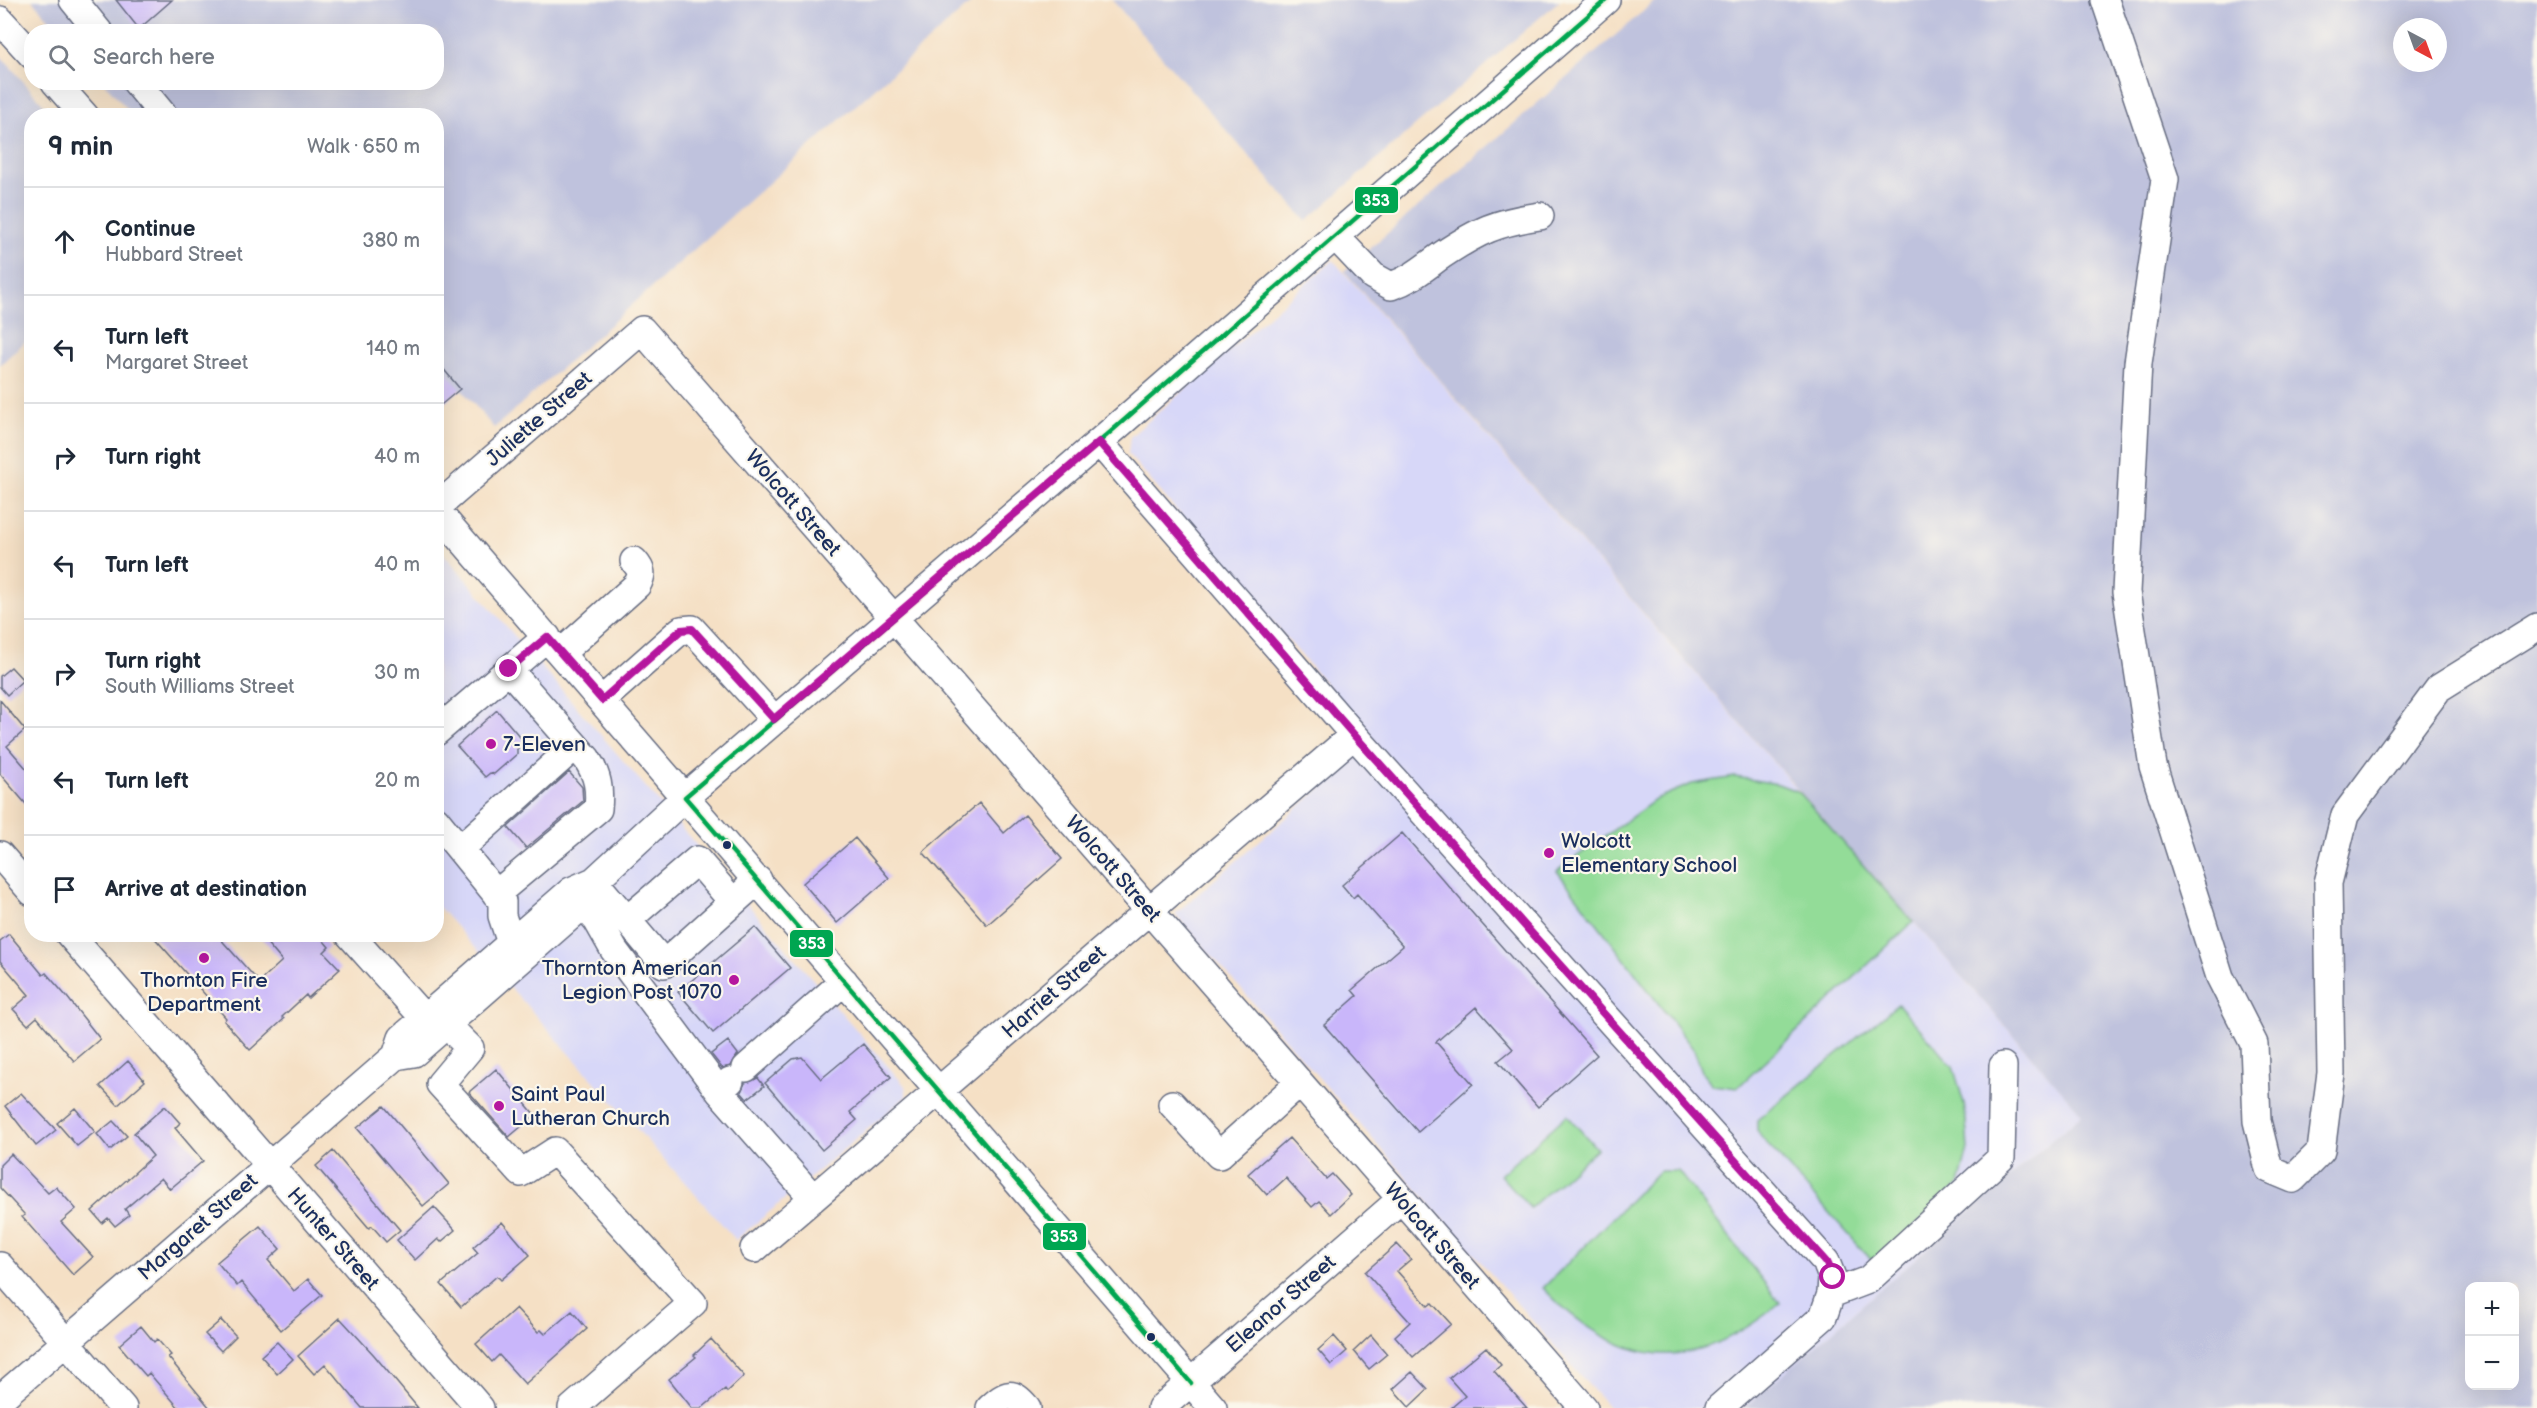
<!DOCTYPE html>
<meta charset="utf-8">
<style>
body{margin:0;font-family:"Balsamiq Sans",sans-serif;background:#f6f6f7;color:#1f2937}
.controls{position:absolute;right:18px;bottom:18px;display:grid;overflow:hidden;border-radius:12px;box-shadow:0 6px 24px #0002}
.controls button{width:54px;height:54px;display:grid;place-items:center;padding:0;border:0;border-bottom:2px solid #e0e1e3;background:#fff;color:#1f2937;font:30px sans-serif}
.compass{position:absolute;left:2393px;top:18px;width:54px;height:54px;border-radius:50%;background:#fff;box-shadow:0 6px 24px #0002;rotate:139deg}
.stop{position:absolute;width:18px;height:18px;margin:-14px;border:4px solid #b5179e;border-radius:50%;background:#fff}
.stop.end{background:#b5179e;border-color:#fff;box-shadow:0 2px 6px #0008}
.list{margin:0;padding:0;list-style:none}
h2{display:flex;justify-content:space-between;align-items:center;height:78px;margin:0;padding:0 24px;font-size:26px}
h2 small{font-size:20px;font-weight:400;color:#747a83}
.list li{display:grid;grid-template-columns:39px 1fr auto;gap:18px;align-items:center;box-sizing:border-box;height:108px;padding:0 24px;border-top:2px solid #e0e1e3}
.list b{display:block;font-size:22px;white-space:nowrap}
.list p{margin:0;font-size:20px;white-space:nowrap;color:#747a83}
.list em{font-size:20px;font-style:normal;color:#747a83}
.icon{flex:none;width:33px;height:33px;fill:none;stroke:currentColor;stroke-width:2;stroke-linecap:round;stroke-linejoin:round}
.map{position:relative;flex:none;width:2537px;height:1408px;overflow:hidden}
.search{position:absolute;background:#fff;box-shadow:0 6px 24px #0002;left:24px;top:24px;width:420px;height:66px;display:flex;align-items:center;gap:15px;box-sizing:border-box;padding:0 21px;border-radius:24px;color:#747a83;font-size:22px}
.panel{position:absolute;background:#fff;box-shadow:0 6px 24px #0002;left:24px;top:108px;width:420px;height:834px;border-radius:24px}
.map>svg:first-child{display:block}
.built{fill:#d7d7f8}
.industrial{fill:#bfc2dd;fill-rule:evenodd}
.green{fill:#93dc98;stroke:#57867b;stroke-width:1.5}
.building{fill:#c9b6fa}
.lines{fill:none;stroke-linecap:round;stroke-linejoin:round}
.minor-casing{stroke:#676d82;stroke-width:30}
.minor{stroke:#fff;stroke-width:27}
.bus-1-casing{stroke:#fbf7ec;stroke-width:9}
.bus-1{stroke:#00a651;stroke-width:4.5}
.route{stroke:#b5179e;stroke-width:8}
.poi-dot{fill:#b5179e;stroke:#fbf7ec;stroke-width:2}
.bus-dot{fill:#1b2f5e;stroke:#fbf7ec;stroke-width:2}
.labels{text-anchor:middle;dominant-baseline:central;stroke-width:4.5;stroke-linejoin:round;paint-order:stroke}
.street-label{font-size:21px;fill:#1b2f5e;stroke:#fbf7ec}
.poi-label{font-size:21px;fill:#1b2f5e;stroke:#fbf7ec;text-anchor:start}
.line-badge{stroke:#fbf7ec;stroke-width:2}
.badge-label{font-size:16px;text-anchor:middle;font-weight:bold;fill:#fff}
</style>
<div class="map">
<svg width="2537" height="1408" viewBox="0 0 2537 1408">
<rect width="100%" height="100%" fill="#fbf7ec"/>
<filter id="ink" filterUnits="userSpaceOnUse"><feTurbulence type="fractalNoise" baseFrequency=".0167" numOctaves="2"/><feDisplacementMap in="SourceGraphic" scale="12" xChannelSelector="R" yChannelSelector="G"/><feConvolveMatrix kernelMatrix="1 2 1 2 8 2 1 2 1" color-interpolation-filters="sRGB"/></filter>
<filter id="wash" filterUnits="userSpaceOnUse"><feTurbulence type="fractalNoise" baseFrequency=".008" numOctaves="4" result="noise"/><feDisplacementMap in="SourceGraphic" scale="24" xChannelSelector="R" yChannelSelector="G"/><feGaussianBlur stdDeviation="1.35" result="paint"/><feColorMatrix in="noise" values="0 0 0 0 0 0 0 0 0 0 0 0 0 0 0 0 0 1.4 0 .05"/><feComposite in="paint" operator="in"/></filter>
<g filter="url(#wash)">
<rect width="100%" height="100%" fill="#f5e0c5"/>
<path class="built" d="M1333,260L2082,1114L1744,1408H1609L1175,914L1375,741L1128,454L1130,437Z
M436,545L906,1087V1097L736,1240L437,905Z"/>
<path class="industrial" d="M32,0H974L494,428L461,389L437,409L436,116L133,115L104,83L436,82V32L60,31Z
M1112,0H1560L1306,221Z
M1656,0H2537V1408H1744L2082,1114L1344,271ZM2402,27H2438V63H2402ZM2470,1286H2514V1386H2470Z
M0,55L53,115L32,116L31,336L0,365Z"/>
<path class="green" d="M1735,777L1778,784L1799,792L1913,922L1737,1088L1712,1085L1703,1074L1694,1050L1557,871L1658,798L1692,784Z
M1898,1004L1953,1066L1965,1107L1968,1149L1959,1184L1875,1264L1761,1137L1757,1130V1120Z
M1567,1115L1597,1149L1530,1208L1500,1175Z
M1659,1171H1678L1780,1303C1750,1328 1710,1353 1669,1354C1621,1356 1574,1321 1543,1288Z"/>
<g id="blocks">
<path class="building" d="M116,0H172L139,29Z
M436,360L460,389L436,409Z
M11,667L23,680L7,695L0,687V676Z
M0,700L25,730L7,746L32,775V811L0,774Z
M497,710L525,743L517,749V754L494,774L490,773L485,777L457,746Z
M569,772L582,787L583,801L526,848L508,827Z
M979,803L1004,833L1025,815L1062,859L987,925L923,852Z
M1402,833L1597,1055L1538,1107L1498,1061L1513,1049L1476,1007L1436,1042L1473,1084L1418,1132L1324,1025L1357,996L1352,990L1403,946L1357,894L1353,898L1342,885Z
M855,838L889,878L837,923L803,883Z
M755,927L790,968L713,1033L678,992Z
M9,934L43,975L46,973L67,997L100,1039L74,1061L37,1017L28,1025L13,1009L29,995L0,961V941Z
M151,934H216L259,982L282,961L259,934H318L329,947L324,952L340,969L308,998L306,995L282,1017L284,1019L250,1050L224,1021L226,1018Z
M728,1041L738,1054L731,1066L722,1068L711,1054Z
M863,1044L891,1077L850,1112L857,1120L822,1150L765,1083L793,1059L802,1057L821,1079Z
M128,1061L145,1081L118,1105L100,1086Z
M496,1069L535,1115L509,1137L469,1092Z
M758,1078L764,1086L747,1099L741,1092L745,1083Z
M21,1093L56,1130L36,1146L5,1106Z
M165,1106L180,1123L175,1128L203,1161L170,1189L161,1178L125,1209L129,1215L115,1226L108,1218L102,1223L92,1211L153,1156L134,1133Z
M384,1106L449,1184L423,1206L357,1128Z
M75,1108L95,1132L77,1146L57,1123Z
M113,1121L127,1136L110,1150L97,1134Z
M1289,1138L1326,1179L1332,1174L1351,1195L1331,1214L1319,1201L1312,1207L1286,1178L1267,1195L1248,1174Z
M333,1151L400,1230L386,1242L372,1226L369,1228L316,1166Z
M11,1154L48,1193L56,1187L76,1209L61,1222L93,1257L73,1275L22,1217L25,1215L0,1188V1165Z
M434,1207L455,1230L441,1242L438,1239L415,1260L397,1240Z
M502,1222L530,1255L501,1280L497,1276L461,1307L441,1284L478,1253L473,1247Z
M260,1226L280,1249L268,1260L294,1291L308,1279L322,1295L281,1330L241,1282L237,1286L217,1262Z
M1397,1244L1411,1259L1397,1271L1428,1306L1432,1303L1451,1324L1413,1357L1395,1336L1410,1322L1365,1272Z
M516,1308L538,1332L541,1330L545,1334L572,1311L587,1329L525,1384L499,1355L492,1362L476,1344Z
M340,1318L374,1355L418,1408H362L325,1364L314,1374L298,1356Z
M221,1320L236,1336L221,1351L205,1334Z
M141,1326L154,1342L157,1339L171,1355L168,1357L210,1408H179L149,1373L146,1376L119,1345Z
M1371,1335L1387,1354L1369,1369L1354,1351Z
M1334,1336L1347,1351L1331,1365L1318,1350Z
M711,1339L744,1376L727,1392L725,1389L702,1408H692L669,1379L696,1357L694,1355Z
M277,1342L293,1359L277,1374L261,1356Z
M1486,1347L1501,1365L1494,1371L1527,1408H1451L1465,1396L1449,1378Z
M1412,1372L1428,1389L1409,1407L1393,1389Z"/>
</g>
</g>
<g filter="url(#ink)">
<use href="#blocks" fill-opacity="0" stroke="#676d82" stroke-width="1.5"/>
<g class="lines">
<g class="minor-casing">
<path id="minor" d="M73,0L99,32
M2105,0L2165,179L2138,363L2126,592L2153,766L2220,977L2254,1044L2257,1121L2269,1169L2293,1179L2321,1151L2331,1073L2328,883L2345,815L2439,688L2537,627
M0,20L32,55
M55,82L85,116
M136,82L164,116
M1335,236L1373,276L1391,286C1412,279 1425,267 1442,255C1478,231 1497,222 1540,216
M1099,442L1354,735L1826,1262L1832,1277L1831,1294L1823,1317L1719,1408
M436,508L642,330L1584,1408
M436,510L1213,1408
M561,653L637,585C643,574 642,570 634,561
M602,700L681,630L692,629L774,719
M436,732L547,637
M436,820L502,901V916L511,943
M460,849L575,746
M0,855L32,892
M594,881L664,964L758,880
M572,893L597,920L614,950L719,1091
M496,894L598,809C600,789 598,776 587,759L509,670
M627,920L697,860L733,902
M69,934L480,1408
M349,934L424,1018
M447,1025L470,1048L440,1084L521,1173L555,1151L693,1303L572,1408
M396,1056L402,1038L571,891L594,881L685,797L1099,442L1606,0
M746,1068L844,981
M730,1081L719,1091L813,1198
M1172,1104L1219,1155L1299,1083
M754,1249L1354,735
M0,1266L123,1408
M1831,1294L1868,1280L2001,1158L2003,1066
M0,1399L396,1056L414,1053L583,905L586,899
M990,1408C1007,1393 1012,1390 1027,1408
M1161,1408L1400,1200"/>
</g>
<use href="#minor" class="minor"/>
<g class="bus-1-casing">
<path id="bus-1" d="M685,797L1099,442L1606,0
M685,797L1191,1383"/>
</g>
<use href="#bus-1" class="bus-1"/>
</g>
</g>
<g class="lines" filter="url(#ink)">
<path class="route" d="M509,669L547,637L602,700L681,630L692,629L774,719L1099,442L1354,735L1826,1262L1833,1277"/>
</g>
<g class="poi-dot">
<circle cx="491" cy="744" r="6"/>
<circle cx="1549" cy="853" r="6"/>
<circle cx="204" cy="958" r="6"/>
<circle cx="734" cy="980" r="6"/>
<circle cx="499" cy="1106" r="6"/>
</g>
<g class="bus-dot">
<circle cx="727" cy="845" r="5"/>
<circle cx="1151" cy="1337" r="5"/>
</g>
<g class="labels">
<g class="street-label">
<text transform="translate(539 419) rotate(-41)">Juliette Street</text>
<text transform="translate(793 503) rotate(49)">Wolcott Street</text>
<text transform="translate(1113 869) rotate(49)">Wolcott Street</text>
<text transform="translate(1054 992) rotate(-41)">Harriet Street</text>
<text transform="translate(198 1227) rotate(-41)">Margaret Street</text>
<text transform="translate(1432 1236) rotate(49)">Wolcott Street</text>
<text transform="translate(333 1239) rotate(49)">Hunter Street</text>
<text transform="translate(1281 1304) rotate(-41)">Eleanor Street</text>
</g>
<g class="poi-label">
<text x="503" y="744">7-Eleven</text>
<text x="1561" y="841">Wolcott<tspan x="1561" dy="24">Elementary School</tspan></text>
<text x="722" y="968" text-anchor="end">Thornton American<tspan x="722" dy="24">Legion Post 1070</tspan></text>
<text x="204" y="980" text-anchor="middle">Thornton Fire<tspan x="204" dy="24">Department</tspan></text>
<text x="511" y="1094">Saint Paul<tspan x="511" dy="24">Lutheran Church</tspan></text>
</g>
</g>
<g class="line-badge">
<rect x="1354" y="186" width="45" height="28" rx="6" fill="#00a651"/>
<rect x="789" y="929" width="45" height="29" rx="6" fill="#00a651"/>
<rect x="1042" y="1222" width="45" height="29" rx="6" fill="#00a651"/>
</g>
<g class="badge-label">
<text x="1376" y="206">353</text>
<text x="812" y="949">353</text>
<text x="1064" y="1242">353</text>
</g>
</svg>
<div class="controls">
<button>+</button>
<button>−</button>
</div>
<svg class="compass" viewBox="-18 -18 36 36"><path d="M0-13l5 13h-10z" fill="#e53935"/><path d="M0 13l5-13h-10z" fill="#747a83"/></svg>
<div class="stop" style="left:1833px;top:1277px"></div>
<div class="stop end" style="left:509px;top:669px"></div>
<div class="search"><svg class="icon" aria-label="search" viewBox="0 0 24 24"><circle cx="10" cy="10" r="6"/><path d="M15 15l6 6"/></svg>Search here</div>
<section class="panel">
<h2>9 min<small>Walk · 650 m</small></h2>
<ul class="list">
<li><svg class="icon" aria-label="ahead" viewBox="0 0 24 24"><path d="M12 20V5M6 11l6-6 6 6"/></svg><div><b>Continue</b><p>Hubbard Street</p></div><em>380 m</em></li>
<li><svg class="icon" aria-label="left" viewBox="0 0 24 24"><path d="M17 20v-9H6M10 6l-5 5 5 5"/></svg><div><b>Turn left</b><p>Margaret Street</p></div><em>140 m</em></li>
<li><svg class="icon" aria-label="right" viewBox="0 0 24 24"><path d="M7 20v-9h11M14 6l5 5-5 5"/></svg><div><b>Turn right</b></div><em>40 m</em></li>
<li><svg class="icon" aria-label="left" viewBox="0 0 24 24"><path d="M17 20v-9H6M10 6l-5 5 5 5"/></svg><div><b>Turn left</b></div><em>40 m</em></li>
<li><svg class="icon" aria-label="right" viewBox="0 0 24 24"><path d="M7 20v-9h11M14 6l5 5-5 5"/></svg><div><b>Turn right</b><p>South Williams Street</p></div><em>30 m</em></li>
<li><svg class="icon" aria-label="left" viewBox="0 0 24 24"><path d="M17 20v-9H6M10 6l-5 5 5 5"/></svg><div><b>Turn left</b></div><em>20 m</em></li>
<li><svg class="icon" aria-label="arrive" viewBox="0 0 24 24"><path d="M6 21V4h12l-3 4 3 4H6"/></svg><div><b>Arrive at destination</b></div></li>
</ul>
</section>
</div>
